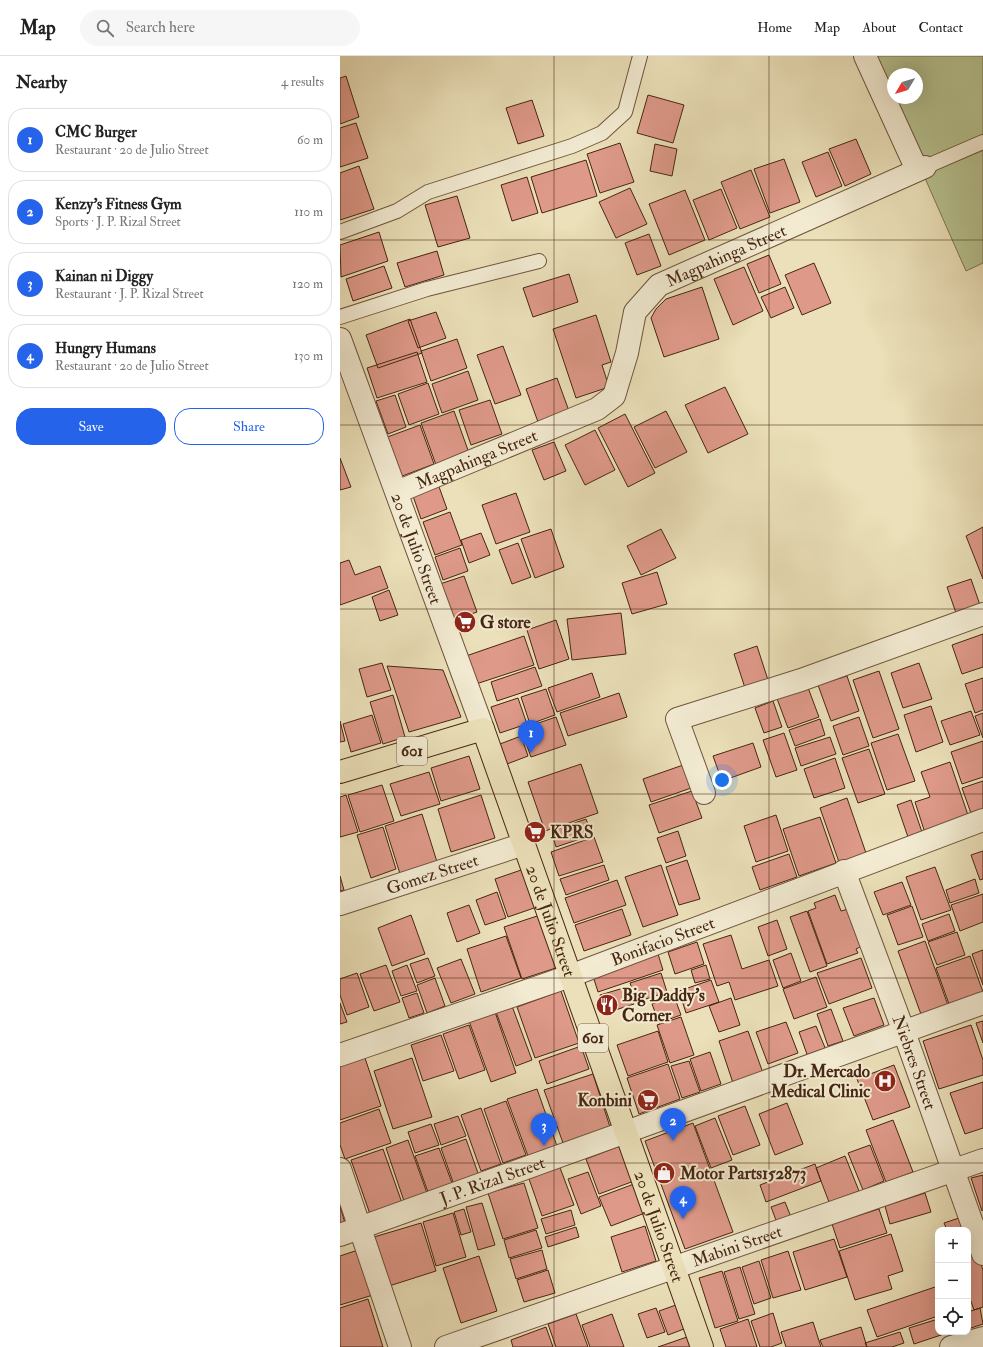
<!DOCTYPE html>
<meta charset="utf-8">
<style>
body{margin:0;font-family:"IM FELL Double Pica",serif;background:#f6f6f6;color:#222}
.controls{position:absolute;right:12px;bottom:12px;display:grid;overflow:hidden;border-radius:8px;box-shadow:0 4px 16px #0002}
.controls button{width:36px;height:36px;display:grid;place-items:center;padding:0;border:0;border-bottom:1px solid #e0e0e0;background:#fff;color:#222;font:20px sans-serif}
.compass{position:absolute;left:547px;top:12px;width:36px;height:36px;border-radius:50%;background:#fff;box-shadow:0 4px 16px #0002;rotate:232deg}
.you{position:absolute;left:382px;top:724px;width:14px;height:14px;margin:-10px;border:3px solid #fff;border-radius:50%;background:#1a73e8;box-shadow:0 0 0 6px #1a73e833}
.badge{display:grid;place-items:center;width:26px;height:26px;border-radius:50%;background:#2563eb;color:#fff;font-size:13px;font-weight:700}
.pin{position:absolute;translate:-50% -33px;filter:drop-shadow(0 1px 2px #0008)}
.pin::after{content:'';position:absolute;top:21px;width:14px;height:12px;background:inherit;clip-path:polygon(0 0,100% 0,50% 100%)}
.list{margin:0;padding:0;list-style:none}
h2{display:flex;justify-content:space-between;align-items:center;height:52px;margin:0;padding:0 16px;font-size:17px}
h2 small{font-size:13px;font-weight:400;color:#767676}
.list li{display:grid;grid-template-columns:26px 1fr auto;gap:12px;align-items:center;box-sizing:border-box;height:64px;margin:0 8px 8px;padding:0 8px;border:1px solid #e0e0e0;border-radius:16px}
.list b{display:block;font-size:15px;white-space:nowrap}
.list p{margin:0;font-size:13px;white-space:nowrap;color:#767676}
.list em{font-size:13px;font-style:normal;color:#767676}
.actions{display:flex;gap:8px;padding:12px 16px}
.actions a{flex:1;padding:9px 0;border:1px solid #2563eb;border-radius:16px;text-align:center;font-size:14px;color:#2563eb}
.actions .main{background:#2563eb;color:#fff}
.icon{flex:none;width:22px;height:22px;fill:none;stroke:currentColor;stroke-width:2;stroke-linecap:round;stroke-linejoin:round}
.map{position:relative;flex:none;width:643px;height:1291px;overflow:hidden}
header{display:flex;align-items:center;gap:24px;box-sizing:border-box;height:56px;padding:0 20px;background:#fff;border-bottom:1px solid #e0e0e0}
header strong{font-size:19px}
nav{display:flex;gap:22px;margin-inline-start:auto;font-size:14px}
.search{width:280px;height:36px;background:#f6f6f6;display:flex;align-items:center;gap:10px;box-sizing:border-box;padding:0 14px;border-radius:22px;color:#767676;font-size:15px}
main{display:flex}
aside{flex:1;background:#fff}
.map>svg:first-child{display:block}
.green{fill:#b6c290;stroke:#7e7451;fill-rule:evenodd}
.building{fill:#de9989;stroke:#472612}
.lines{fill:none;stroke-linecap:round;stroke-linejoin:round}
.service-casing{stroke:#70543c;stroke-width:16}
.minor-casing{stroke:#70543c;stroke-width:24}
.tertiary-casing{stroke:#70543c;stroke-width:24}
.primary-casing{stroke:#472612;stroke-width:24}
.service{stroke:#f2ebd2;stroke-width:14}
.minor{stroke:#f2ebd2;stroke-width:22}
.tertiary{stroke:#f2ebd2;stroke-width:22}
.primary{stroke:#ebe0b9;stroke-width:22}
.grid{fill:none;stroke:#472612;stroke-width:1;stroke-opacity:0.55}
.labels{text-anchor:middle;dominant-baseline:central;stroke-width:4;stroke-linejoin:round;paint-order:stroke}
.shield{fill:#f2ebd2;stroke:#7a614c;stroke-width:1}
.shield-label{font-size:16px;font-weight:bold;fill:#472612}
.street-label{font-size:17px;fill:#472612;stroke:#f2ebd2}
.poi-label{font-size:17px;font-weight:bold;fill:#472612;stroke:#f2ebd2;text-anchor:start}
</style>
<header>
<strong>Map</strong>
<div class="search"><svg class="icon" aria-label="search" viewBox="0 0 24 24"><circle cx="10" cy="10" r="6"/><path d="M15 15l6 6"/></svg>Search here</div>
<nav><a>Home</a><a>Map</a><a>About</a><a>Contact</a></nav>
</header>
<main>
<aside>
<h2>Nearby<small>4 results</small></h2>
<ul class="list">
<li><span class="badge">1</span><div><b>CMC Burger</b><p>Restaurant · 20 de Julio Street</p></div><em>60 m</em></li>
<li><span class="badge">2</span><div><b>Kenzy's Fitness Gym</b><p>Sports · J. P. Rizal Street</p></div><em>110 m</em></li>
<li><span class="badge">3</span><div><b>Kainan ni Diggy</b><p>Restaurant · J. P. Rizal Street</p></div><em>120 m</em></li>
<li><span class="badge">4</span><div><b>Hungry Humans</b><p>Restaurant · 20 de Julio Street</p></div><em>130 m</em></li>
</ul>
<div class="actions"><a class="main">Save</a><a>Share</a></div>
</aside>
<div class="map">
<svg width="643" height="1291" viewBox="0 0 643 1291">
<rect width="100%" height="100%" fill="#ebe0b9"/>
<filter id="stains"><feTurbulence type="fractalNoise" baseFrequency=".005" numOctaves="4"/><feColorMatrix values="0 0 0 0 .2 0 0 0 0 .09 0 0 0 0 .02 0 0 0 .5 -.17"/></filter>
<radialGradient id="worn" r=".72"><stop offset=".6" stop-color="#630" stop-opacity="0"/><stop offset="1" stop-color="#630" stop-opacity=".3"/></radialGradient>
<path class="green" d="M531,0H643V207L626,215ZM553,18H577V42H553Z"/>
<path class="building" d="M6,20L19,61L0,68V22Z
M308,39L344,49L333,87L297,77Z
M192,44L204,80L178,88L166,52Z
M16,67L28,102L0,111V72Z
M516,83L531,118L505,130L489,93Z
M280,87L294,126L260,137L247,98Z
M315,88L337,93L332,120L310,115Z
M488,96L502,130L476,141L462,106Z
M444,103L460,146L430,157L414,113Z
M246,104L257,140L202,157L191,121Z
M19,110L34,153L0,164V117Z
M411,114L430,161L400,173L381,126Z
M187,121L198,157L172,165L161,129Z
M290,132L307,168L276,182L259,146Z
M381,133L397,172L369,184L353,144Z
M345,134L365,184L329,199L309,148Z
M117,140L130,182L98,191L85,149Z
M39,176L48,205L1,221L0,189Z
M309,178L321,210L297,219L285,187Z
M97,195L104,219L65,231L57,207Z
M429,199L441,228L419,237L407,208Z
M474,207L491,247L462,259L445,219Z
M44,210L52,232L13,245L6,223Z
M404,211L423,255L393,269L374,223Z
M229,218L238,246L193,261L183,232Z
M362,231L379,283L324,301L311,262L316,253L326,243Z
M445,231L454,252L431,262L421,241Z
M96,256L106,282L78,292L68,265Z
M256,259L271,306L262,309L269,331L236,342L213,273Z
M70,263L82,297L38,312L26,279Z
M117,283L127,312L91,325L81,295Z
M163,290L181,339L155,348L137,299Z
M77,296L87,326L37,342L27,312Z
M128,315L138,344L102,357L92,328Z
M217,322L229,355L198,366L186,333Z
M88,327L99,358L69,369L58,338Z
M385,331L408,378L368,397L345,349Z
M55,339L66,371L48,378L36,345Z
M150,344L162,378L131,389L119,354Z
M114,355L129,397L96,409L81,367Z
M326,355L347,396L315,412L294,371Z
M285,358L315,417L288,431L258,372Z
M80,369L94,408L57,422L42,383Z
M255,374L275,414L245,429L225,389Z
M214,386L226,415L204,424L192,394Z
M0,402L11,431L0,434Z
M98,428L107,453L81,463L72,437Z
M176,437L190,476L156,488L142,449Z
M110,456L122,489L95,499L83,466Z
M643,471V523L626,480Z
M211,473L224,511L195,522L181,483Z
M321,473L336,502L301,519L287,490Z
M141,477L150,499L129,507L121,484Z
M178,487L191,521L172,528L159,494Z
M120,492L128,515L103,524L95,501Z
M9,504L15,519L40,510L48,532L0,549V507Z
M317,516L327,548L292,558L282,527Z
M124,520L137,556L110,566L97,529Z
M631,523L640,549L616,557L607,531Z
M49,534L58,559L40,565L32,541Z
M281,557L286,598L232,604L227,563Z
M216,564L229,603L199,613L187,574Z
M643,578V611L622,618L612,589Z
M184,580L194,609L136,628L126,600Z
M417,590L428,624L405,632L394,598Z
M42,607L51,634L27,641L19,613Z
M579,607L592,643L563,652L551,617Z
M47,610L103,614L121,661L69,676Z
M195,611L202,630L157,645L151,626Z
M539,615L559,673L533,682L513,624Z
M252,617L260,641L217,656L208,632Z
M507,620L519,655L491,665L478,629Z
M643,622V654L635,657L625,628Z
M467,629L479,661L448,672L436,640Z
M206,633L215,659L190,668L181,641Z
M279,637L287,661L228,680L220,657Z
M53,639L65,681L43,688L30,646Z
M178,642L187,668L160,677L151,651Z
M433,645L442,671L424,677L415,652Z
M591,650L603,686L576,696L564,659Z
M631,655L640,679L610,689L601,665Z
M643,657V682L635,660Z
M32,659L41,687L11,696L3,668Z
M216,661L226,689L191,701L181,673Z
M519,661L529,690L503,699L493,670Z
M480,663L485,679L455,690L449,674Z
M0,665L5,685L0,686Z
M444,677L457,714L436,721L423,684Z
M558,678L575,725L547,734L531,687Z
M181,680L188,700L167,708L160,688Z
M490,681L496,698L461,710L455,692Z
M643,685V721L622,728L611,696Z
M413,687L421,711L382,725L373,700Z
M529,693L545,738L518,747L502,702Z
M129,700L140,733L101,745L91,712Z
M495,702L505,732L474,742L464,713Z
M610,706L630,765L586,780L575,746L590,741L581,716Z
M241,708L258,757L205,775L188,726Z
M346,708L354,731L311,746L303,723Z
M89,716L100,748L61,760L50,728Z
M643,725V760L633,763L622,732Z
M42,729L54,765L20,776L8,739Z
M352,735L362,762L319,777L309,749Z
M6,739L18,776L0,781V741Z
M141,739L155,782L111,796L98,753Z
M507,742L527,800L500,809L480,752Z
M571,744L583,779L569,784L557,749Z
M82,758L98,809L61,821L45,770Z
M436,759L448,795L416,806L404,770Z
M480,761L496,807L459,820L443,773Z
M246,763L252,779L216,791L211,775Z
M43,771L56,813L31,822L17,779Z
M338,775L346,800L326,807L317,782Z
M254,781L263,806L219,820L211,796Z
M643,795V823L640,824L631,799Z
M449,798L457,821L420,834L412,811Z
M347,804L360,843L339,849L326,811Z
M264,809L269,824L226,839L220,823Z
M321,809L338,859L303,871L285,821Z
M595,811L611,854L581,864L566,821Z
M184,813L197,851L168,861L155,823Z
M0,820L4,834L0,835Z
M635,823L639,837L610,847L606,834Z
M277,824L286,849L234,867L225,842Z
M562,826L571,849L543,859L534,836Z
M157,836L166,862L145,869L136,844Z
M643,838V866L620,875L611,849Z
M495,839L501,855L508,853L522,890L516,893L518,897L487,908L468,855L476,852L474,847Z
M129,849L140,877L117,886L107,857Z
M572,850L583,881L558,889L547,859Z
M282,853L291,879L244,895L235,869Z
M467,855L487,910L470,916L450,861Z
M609,858L615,875L588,885L582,868Z
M71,859L85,898L52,910L38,872Z
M200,859L219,911L182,923L164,871Z
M437,864L447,893L428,900L418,871Z
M617,876L625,899L597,909L588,886Z
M391,879L402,913L429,904L438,930L395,944L389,926L377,930L363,888Z
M166,880L181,922L141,936L127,893Z
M585,885L609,952L582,961L558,895Z
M357,886L364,908L335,918L328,896Z
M643,894V929L632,898Z
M451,897L461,925L443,932L433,904Z
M318,898L323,914L258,936L253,920Z
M630,900L643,936L609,948L596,912Z
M88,902L95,920L77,927L70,908Z
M521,902L532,932L489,948L477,917Z
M121,903L135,938L111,947L97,912Z
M46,909L60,946L34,955L20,918Z
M67,909L77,935L61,940L52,915Z
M366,909L370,923L355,927L351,914Z
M17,917L29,951L7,959L0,939V923Z
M321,917L327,936L297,946L290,927Z
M476,921L487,951L454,963L443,933Z
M95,922L105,950L87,957L77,929Z
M371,924L379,946L346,957L339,935Z
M287,931L294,948L266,957L260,939Z
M221,935L239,987L195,1002L177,951Z
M77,937L84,957L69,962L62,942Z
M334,940L341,959L319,967L312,948Z
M391,942L400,969L379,976L369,950Z
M534,942L544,969L514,980L503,952Z
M0,947L7,966L0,968Z
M172,950L192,1004L176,1010L156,956Z
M491,953L503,985L488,990L477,958Z
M155,956L176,1017L151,1026L129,965Z
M341,961L354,999L330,1007L317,969Z
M643,965V987L636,967Z
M446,966L458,997L428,1008L416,976Z
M129,969L145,1014L119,1023L103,978Z
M631,969L643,1004V1019L599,1033L583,985Z
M476,970L486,994L468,1001L459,976Z
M318,975L328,1006L288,1020L277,989Z
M408,975L423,1017L393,1027L379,985Z
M101,979L114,1015L83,1025L71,989Z
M241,990L249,1013L207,1028L199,1005Z
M370,996L381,1028L361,1035L350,1003Z
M25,1002L41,1050L0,1064V1010Z
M72,1002L92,1061L53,1073L34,1015Z
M349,1005L360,1036L342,1042L331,1010Z
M328,1008L340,1043L299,1058L287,1022Z
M554,1009L570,1051L533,1064L517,1023Z
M253,1018L270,1071L223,1087L204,1034Z
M643,1026V1072L625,1078L610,1037Z
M197,1033L217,1090L188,1100L167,1043Z
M166,1045L186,1099L163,1107L144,1053Z
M447,1047L463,1088L435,1099L419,1058Z
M405,1050L420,1089L393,1099L378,1060Z
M141,1052L161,1108L141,1115L121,1059Z
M39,1053L51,1087L5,1103L0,1089V1067Z
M118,1060L126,1080L101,1089L94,1068Z
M375,1062L392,1104L371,1112L355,1070Z
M553,1064L573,1116L546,1126L526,1074Z
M353,1067L393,1176L345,1193L305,1085Z
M91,1068L99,1089L75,1097L68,1076Z
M126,1083L139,1120L114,1129L101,1092Z
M68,1084L87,1137L64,1145L46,1092Z
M530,1089L544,1125L523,1134L508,1097Z
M280,1090L294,1125L259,1138L246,1103Z
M99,1092L112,1127L88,1136L75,1100Z
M43,1093L62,1147L30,1158L11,1104Z
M505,1100L519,1135L489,1146L476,1112Z
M475,1108L481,1125L426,1146L420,1129Z
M219,1109L234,1149L202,1160L188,1120Z
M248,1116L261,1150L241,1158L228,1123Z
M643,1119V1154L642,1155L631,1122Z
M184,1127L198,1172L163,1183L148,1137Z
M294,1128L305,1157L271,1170L259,1141Z
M585,1137L591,1156L550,1168L545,1150Z
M445,1146L453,1166L439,1172L431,1151Z
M142,1147L155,1189L138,1194L126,1151Z
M0,1150L5,1167L0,1169Z
M124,1153L131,1176L121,1179L114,1156Z
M539,1153L547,1177L500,1192L492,1168Z
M231,1154L235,1169L206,1178L201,1163Z
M113,1157L126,1201L96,1210L83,1166Z
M625,1160L643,1214V1251L634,1254L628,1237V1174H607L604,1167Z
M81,1167L96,1215L49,1230L34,1181Z
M305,1170L316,1205L282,1216L271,1181Z
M236,1171L239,1181L208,1191L205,1181Z
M196,1174L202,1192L169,1202L164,1184Z
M551,1178L563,1215L548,1220L552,1233L515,1244L499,1195Z
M494,1183L507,1221L465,1234L453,1196Z
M18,1194L33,1239L0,1249V1200Z
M202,1194L207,1213L176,1223L170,1203Z
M448,1195L461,1234L433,1242L421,1204Z
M139,1200L157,1255L121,1267L103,1212Z
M419,1205L431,1242L414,1248L402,1211Z
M400,1211L415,1258L399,1263L384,1216Z
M208,1214L215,1237L184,1246L177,1224Z
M382,1215L398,1265L375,1272L359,1222Z
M598,1230V1260L537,1281L527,1254Z
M28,1243L43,1291H0V1252Z
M336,1249L344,1273L328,1279L319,1255Z
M316,1252L325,1276L307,1282L298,1258Z
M640,1252L643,1268L628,1273V1256Z
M433,1257L442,1287L431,1291H420L411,1265Z
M236,1258L248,1291H216L208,1268Z
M272,1258L284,1291H250L242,1269Z
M408,1263L417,1291H386L380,1273Z
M598,1263V1276H610L574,1288L569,1272Z
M473,1266L481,1291H446L441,1276Z
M206,1271L213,1291H173L171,1284Z
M521,1271L527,1291H483L480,1284Z
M560,1276L564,1287L552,1291H527L525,1287Z
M347,1281L350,1291H318Z"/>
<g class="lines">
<g class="service-casing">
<path id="service" d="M585,111L643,86
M0,176L57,155L88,136L232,90L262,77L285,56L300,0
M0,261L87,233L199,205"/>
</g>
<g class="minor-casing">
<g id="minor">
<path d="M525,0L577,114"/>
<path id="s1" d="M57,436L257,353L274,340L287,297L295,256L319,229L585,111"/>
<path d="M364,737L337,663L461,624L643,558"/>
<path id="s2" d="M504,815L564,976L643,1198"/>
<path id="s3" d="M0,848L184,788"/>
<path d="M0,999L230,920"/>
<path d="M286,1076L643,947"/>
<path d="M0,1113L60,1291"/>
<path id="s4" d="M106,1291L643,1104"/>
<path d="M611,1291L643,1282"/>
</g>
</g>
<g class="tertiary-casing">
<g id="tertiary">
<path id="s5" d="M0,283L143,673"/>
<path id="s6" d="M230,920L643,764"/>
<path id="s7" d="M0,1179L286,1076"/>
</g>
</g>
<g class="primary-casing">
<g id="primary">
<path id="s8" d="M0,716L143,673L362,1291"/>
</g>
</g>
<use href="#service" class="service"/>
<use href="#minor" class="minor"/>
<use href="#tertiary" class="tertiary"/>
<use href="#primary" class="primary"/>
</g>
<path class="grid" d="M214,0V1291M429,0V1291M0,184H643M0,369H643M0,553H643M0,738H643M0,922H643M0,1107H643"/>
<defs>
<g id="supermarket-disc" transform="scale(1.15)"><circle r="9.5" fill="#8f2418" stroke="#f2ebd2"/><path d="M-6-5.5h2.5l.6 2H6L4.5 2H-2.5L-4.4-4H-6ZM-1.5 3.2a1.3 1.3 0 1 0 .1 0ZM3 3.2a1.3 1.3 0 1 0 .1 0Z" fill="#fff"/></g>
<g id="restaurant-disc" transform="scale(1.15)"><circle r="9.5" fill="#8f2418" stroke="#f2ebd2"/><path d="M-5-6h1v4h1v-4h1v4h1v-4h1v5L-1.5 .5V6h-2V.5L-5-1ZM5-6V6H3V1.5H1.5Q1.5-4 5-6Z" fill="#fff"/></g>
<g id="hospital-disc" transform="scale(1.15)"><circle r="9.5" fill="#8f2418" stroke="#f2ebd2"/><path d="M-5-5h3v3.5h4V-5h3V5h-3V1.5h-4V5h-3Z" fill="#fff"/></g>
<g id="shop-disc" transform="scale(1.15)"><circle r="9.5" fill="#8f2418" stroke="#f2ebd2"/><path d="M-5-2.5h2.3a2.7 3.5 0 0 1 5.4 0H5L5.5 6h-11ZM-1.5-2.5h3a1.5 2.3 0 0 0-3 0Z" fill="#fff"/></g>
</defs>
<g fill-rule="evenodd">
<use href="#supermarket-disc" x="125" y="566"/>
<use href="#supermarket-disc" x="195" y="776"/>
<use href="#restaurant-disc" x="267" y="949"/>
<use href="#hospital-disc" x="545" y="1025"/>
<use href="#supermarket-disc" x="308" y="1044"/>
<use href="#shop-disc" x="324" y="1117"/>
</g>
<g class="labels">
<g class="shield">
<rect x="57" y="681" width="30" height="28" rx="3"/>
<rect x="238" y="968" width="30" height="28" rx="3"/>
</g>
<g class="shield-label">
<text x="72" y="695">601</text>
<text x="253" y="982">601</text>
</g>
<g class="street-label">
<text stroke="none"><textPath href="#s1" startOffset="434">Magpahinga Street</textPath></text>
<text stroke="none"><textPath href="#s1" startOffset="86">Magpahinga Street</textPath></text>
<text stroke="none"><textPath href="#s5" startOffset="223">20 de Julio Street</textPath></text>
<text stroke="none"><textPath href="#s3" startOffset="97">Gomez Street</textPath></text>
<text stroke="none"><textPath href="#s8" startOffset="353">20 de Julio Street</textPath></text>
<text stroke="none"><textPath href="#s6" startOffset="99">Bonifacio Street</textPath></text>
<text stroke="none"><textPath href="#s2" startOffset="204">Niebres Street</textPath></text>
<text stroke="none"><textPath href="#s7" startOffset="162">J. P. Rizal Street</textPath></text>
<text stroke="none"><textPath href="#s8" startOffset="677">20 de Julio Street</textPath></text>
<text stroke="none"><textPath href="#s4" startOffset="308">Mabini Street</textPath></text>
</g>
<g class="poi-label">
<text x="140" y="566">G store</text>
<text x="210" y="776">KPRS</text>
<text x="282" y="939">Big Daddy's<tspan x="282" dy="20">Corner</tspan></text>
<text x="530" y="1015" text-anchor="end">Dr. Mercado<tspan x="530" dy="20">Medical Clinic</tspan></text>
<text x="292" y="1044" text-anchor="end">Konbini</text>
<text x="340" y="1117">Motor Parts152873</text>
</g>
</g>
<rect width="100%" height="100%" filter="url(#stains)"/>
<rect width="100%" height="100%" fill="url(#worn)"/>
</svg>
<div class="controls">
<button>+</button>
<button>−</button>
<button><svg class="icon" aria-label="locate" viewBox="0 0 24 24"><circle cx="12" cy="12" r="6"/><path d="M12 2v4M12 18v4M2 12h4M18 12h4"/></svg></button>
</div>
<svg class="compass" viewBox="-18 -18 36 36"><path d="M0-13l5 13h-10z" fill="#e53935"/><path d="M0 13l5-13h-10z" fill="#767676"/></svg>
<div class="you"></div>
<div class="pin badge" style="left:191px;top:697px">1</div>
<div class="pin badge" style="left:333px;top:1085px">2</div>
<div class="pin badge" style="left:204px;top:1090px">3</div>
<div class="pin badge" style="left:343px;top:1163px">4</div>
</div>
</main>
